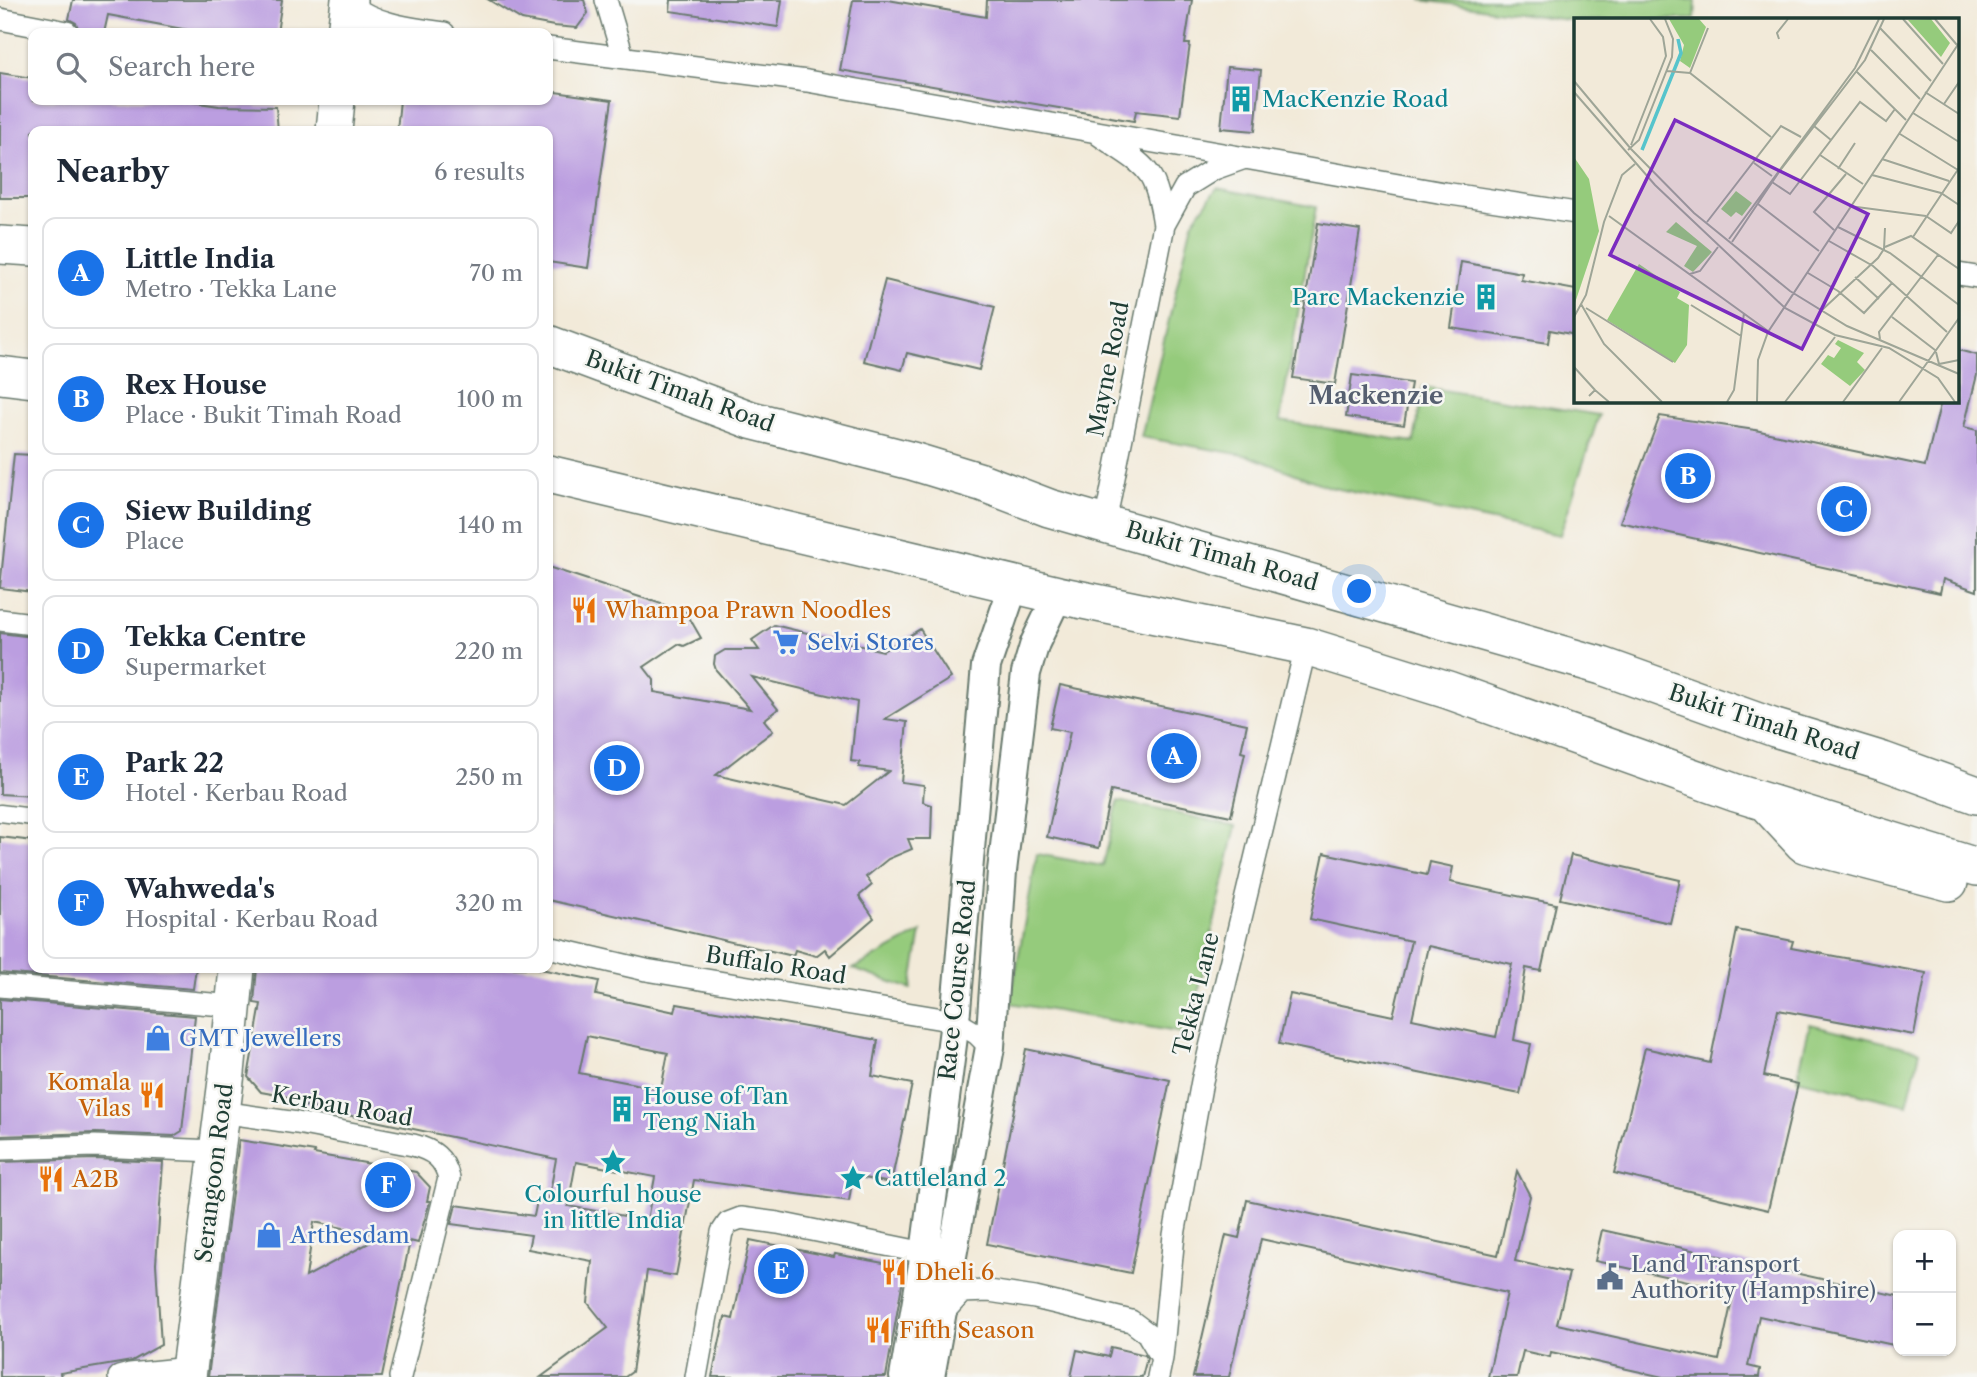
<!DOCTYPE html>
<meta charset="utf-8">
<style>
body{margin:0;font-family:"Libre Caslon Text",serif;background:#f2f2f3;color:#1f2937}
.controls{position:absolute;right:21px;bottom:21px;display:grid;overflow:hidden;border-radius:14px;box-shadow:0 2px 5px #0004}
.controls button{width:63px;height:63px;display:grid;place-items:center;padding:0;border:0;border-bottom:2px solid #e0e1e3;background:#fff;color:#1f2937;font:35px sans-serif}
.you{position:absolute;left:1360px;top:592px;width:24px;height:24px;margin:-18px;border:5px solid #fff;border-radius:50%;background:#1a73e8;box-shadow:0 0 0 10px #1a73e833}
.badge{display:grid;place-items:center;width:46px;height:46px;border-radius:50%;background:#1a73e8;color:#fff;font-size:23px;font-weight:700}
.pin{position:absolute;translate:-50% -50%;border:4px solid #fff;box-shadow:0 2px 7px #0006}
.list{margin:0;padding:0;list-style:none}
h2{display:flex;justify-content:space-between;align-items:center;height:91px;margin:0;padding:0 28px;font-size:30px}
h2 small{font-size:23px;font-weight:400;color:#747a83}
.list li{display:grid;grid-template-columns:46px 1fr auto;gap:21px;align-items:center;box-sizing:border-box;height:112px;margin:0 14px 14px;padding:0 14px;border:2px solid #e0e1e3;border-radius:14px}
.list b{display:block;font-size:26px;white-space:nowrap}
.list p{margin:0;font-size:23px;white-space:nowrap;color:#747a83}
.list em{font-size:23px;font-style:normal;color:#747a83}
.icon{flex:none;width:38px;height:38px;fill:none;stroke:currentColor;stroke-width:2;stroke-linecap:round;stroke-linejoin:round}
.map{position:relative;flex:none;width:1977px;height:1377px;overflow:hidden}
.search{position:absolute;background:#fff;box-shadow:0 2px 5px #0004;left:28px;top:28px;width:525px;height:77px;display:flex;align-items:center;gap:18px;box-sizing:border-box;padding:0 24px;border-radius:14px;color:#747a83;font-size:26px}
.panel{position:absolute;background:#fff;box-shadow:0 2px 5px #0004;left:28px;top:126px;width:525px;height:847px;border-radius:14px}
.map>svg:first-child{display:block}
.green{fill:#95cb7c;stroke:#5a8458;stroke-width:2}
.building{fill:#bb9ee0;fill-rule:evenodd}
.lines{fill:none;stroke-linecap:round;stroke-linejoin:round}
.pedestrian-casing{stroke:#697a6e;stroke-width:19}
.minor-casing{stroke:#697a6e;stroke-width:24}
.tertiary-casing{stroke:#697a6e;stroke-width:32}
.primary-casing{stroke:#697a6e;stroke-width:38}
.trunk-casing{stroke:#697a6e;stroke-width:40}
.pedestrian{stroke:#fff;stroke-width:16}
.minor{stroke:#fff;stroke-width:21}
.tertiary{stroke:#fff;stroke-width:28}
.primary{stroke:#fff;stroke-width:35}
.trunk{stroke:#fff;stroke-width:37}
.labels{text-anchor:middle;dominant-baseline:central;stroke-width:5;stroke-linejoin:round;paint-order:stroke}
.culture-label{font-size:23px;fill:#0d838f;stroke:#f6f6f2;text-anchor:start}
.street-label{font-size:23px;fill:#1f3d34;stroke:#f6f6f2}
.food-label{font-size:23px;fill:#c56008;stroke:#f6f6f2;text-anchor:start}
.shop-label{font-size:23px;fill:#366cbe;stroke:#f6f6f2;text-anchor:start}
.service-label{font-size:23px;fill:#4e5e75;stroke:#f6f6f2;text-anchor:start}
.neighbourhood-label{font-size:24px;font-weight:bold;fill:#565f70;stroke:#f6f6f2}
.inset-river{fill:none;stroke:#56c4cc;stroke-width:3.5}
.inset-road{fill:none;stroke:#9ea597;stroke-width:2}
.view{fill:#7b2cbf;fill-opacity:0.15;stroke:#7b2cbf;stroke-width:3.5}
.inset-edge{fill:none;stroke:#1f3d34;stroke-width:3.5}
</style>
<div class="map">
<svg width="1977" height="1377" viewBox="0 0 1977 1377">
<rect width="100%" height="100%" fill="#f6f6f2"/>
<filter id="ink" filterUnits="userSpaceOnUse"><feTurbulence type="fractalNoise" baseFrequency=".0143" numOctaves="2"/><feDisplacementMap in="SourceGraphic" scale="14" xChannelSelector="R" yChannelSelector="G"/><feConvolveMatrix kernelMatrix="1 2 1 2 8 2 1 2 1" color-interpolation-filters="sRGB"/></filter>
<filter id="wash" filterUnits="userSpaceOnUse"><feTurbulence type="fractalNoise" baseFrequency=".00686" numOctaves="4" result="noise"/><feDisplacementMap in="SourceGraphic" scale="28" xChannelSelector="R" yChannelSelector="G"/><feGaussianBlur stdDeviation="1.57" result="paint"/><feColorMatrix in="noise" values="0 0 0 0 0 0 0 0 0 0 0 0 0 0 0 0 0 1.4 0 .05"/><feComposite in="paint" operator="in"/></filter>
<g filter="url(#wash)">
<rect width="100%" height="100%" fill="#f2ead9"/>
<path class="green" d="M1421,0H1696L1695,19L1576,21Z
M1217,188L1316,207L1280,421L1414,442L1423,387L1599,415L1560,535L1329,487L1249,456L1141,437L1192,223Z
M1118,801L1236,826L1189,1034L1010,1003L1037,854L1103,866Z
M921,932L911,989L853,969Z
M1810,1024L1920,1051L1907,1105L1797,1079Z"/>
<g id="blocks">
<path class="building" d="M73,0H282L277,33H204L108,15L104,33H80L76,23L69,19Z
M489,0H584L588,13L577,28L554,26L522,20Z
M671,0H782L778,27L670,11Z
M853,0H888L986,17L987,0H1192L1185,44H1190L1180,116L1136,111L1134,121L840,70Z
M1227,67L1261,70L1255,131L1221,128Z
M0,73L33,78V100H178L219,106L276,107L278,131H33V198H0Z
M548,91L612,100L588,268L548,262V131H397L400,100H548Z
M1318,223L1360,230L1335,384L1293,378Z
M1461,262L1522,273L1521,280L1576,290V335L1550,330L1548,343L1451,328Z
M885,280L995,307L979,370L907,353L902,370L864,361Z
M1958,350L1977,355V375L1964,427L1977,430V591L1943,579L1940,593L1620,522L1660,416L1755,430L1925,466L1941,401H1958Z
M1352,375L1411,383L1404,425L1346,417Z
M14,454L33,455V592L0,588Z
M548,567L686,612L701,638L684,646L678,644L644,667L654,680V692L750,709L716,670L714,664L715,656L725,650H759L752,640L774,625L883,651L920,629L951,678L885,719L907,722L901,782L924,785L923,802L932,805L931,839H908L912,849L888,859L866,877L872,885L859,896L874,918L830,956L825,949L816,956L795,950L793,956L548,900ZM752,677L857,702L851,761L860,762L859,767L889,771L846,805L716,775L773,731L764,720L778,709Z
M0,633L33,637V796L0,794Z
M1060,685L1247,724L1241,752L1245,753L1231,816L1111,791L1099,848L1047,837L1070,732L1050,728Z
M0,837L33,841V968H196L193,989L0,973Z
M1324,853L1427,875L1430,862L1453,867L1450,882L1556,904L1541,971L1526,968L1514,1040L1531,1044L1520,1094L1279,1044L1290,994L1393,1016L1411,941L1310,919ZM1428,946L1512,964L1496,1037L1412,1019Z
M1571,855L1680,880L1670,923L1560,899Z
M1737,930L1793,941L1791,948L1926,973L1914,1035L1778,1010L1764,1076L1798,1084L1768,1210L1614,1173L1645,1048L1710,1063Z
M257,968H536L599,981L596,995L675,1012L677,1004L878,1040L872,1076L912,1084L891,1183L853,1176L849,1201L694,1180L676,1276L647,1271L632,1372L625,1377H541L608,1328L588,1303L592,1261L528,1249L531,1235L451,1224L456,1205L534,1216L537,1201L548,1203L556,1159L304,1106L305,1100L261,1092L248,1077L261,1004L254,1003ZM587,1036L668,1053L661,1089L579,1073ZM576,1162L655,1177L647,1220L568,1206Z
M0,999L195,1016L182,1131L174,1136L96,1133L0,1136Z
M1026,1049L1170,1080L1131,1273L987,1244Z
M239,1140L315,1152L314,1154L416,1172L430,1187L427,1201H430L418,1243L410,1241L382,1377H208ZM314,1222L382,1236L306,1277Z
M95,1159L163,1162L156,1264L161,1345L132,1361L60,1373L61,1377H0V1162Z
M1517,1171L1530,1196L1515,1261L1569,1273L1557,1324L1719,1360L1734,1291L1595,1261L1602,1230L1898,1296V1346L1759,1316L1748,1366L1760,1369L1759,1377H1663L1551,1352L1550,1357L1523,1351L1517,1377H1488L1507,1293L1261,1239L1229,1377H1193L1226,1235L1239,1238L1247,1200L1498,1255Z
M750,1240L834,1257L835,1254L905,1267L886,1377H712L725,1317L733,1319Z
M1111,1347L1145,1355L1147,1358L1142,1377H1071L1077,1350L1109,1357Z"/>
</g>
</g>
<g filter="url(#ink)">
<use href="#blocks" fill-opacity="0" stroke="#697a6e" stroke-width="2"/>
<g class="lines">
<g class="pedestrian-casing">
<path id="pedestrian" d="M0,813L33,817"/>
</g>
<g class="minor-casing">
<path id="minor" d="M606,0L623,57
M349,4C377,25 410,28 444,33
M0,19L67,32
M548,48L807,81L1444,193L1576,213
M1099,135C1146,168 1155,164 1164,225
M1958,274L1977,277
M1105,523L1164,225L1185,187L1214,169L1242,159
M0,620L33,624
M548,947L646,970L955,1021L977,1034L990,1047
M0,986L235,1006
M221,1112L297,1123L413,1145C433,1150 444,1158 449,1178L400,1377
M0,1149L95,1146L215,1151
M943,1313L962,1292L989,1291L1035,1298L1131,1321L1147,1333L1162,1358
M119,1377L130,1374L189,1368
M696,1377L722,1232L728,1223L741,1218L778,1223L925,1253
M1158,1377L1162,1358L1174,1235L1202,1081L1306,646"/>
</g>
<g class="tertiary-casing">
<path id="tertiary" d="M904,1377L925,1253L955,1021L986,666L1014,584
M930,1377L990,1047L1002,871L1026,673L1035,643L1058,595"/>
</g>
<g class="primary-casing">
<path id="primary" d="M345,33L349,0
M334,131L337,100
M188,1377L227,1073L237,968"/>
</g>
<g class="trunk-casing">
<path id="trunk" d="M0,245L33,247
M548,344L751,420L912,461L981,482L1049,508L1602,666L1775,728L1883,761L1977,795
M0,375L33,379
M548,474L1058,595L1306,646L1448,690L1736,793L1977,867
M1767,804L1804,844L1949,882"/>
</g>
<use href="#pedestrian" class="pedestrian"/>
<use href="#minor" class="minor"/>
<use href="#tertiary" class="tertiary"/>
<use href="#primary" class="primary"/>
<use href="#trunk" class="trunk"/>
</g>
</g>
<defs>
<g id="building-bare" transform="scale(2.1)"><path d="M-4-6H4V6H1V3H-1V6H-4ZM-2.5-4.3h1.7v1.8h-1.7ZM.8-4.3h1.7v1.8H.8ZM-2.5-1h1.7V.8h-1.7ZM.8-1h1.7V.8H.8Z" fill="#0f9aa8" stroke="#f6f6f2" stroke-width="2.5" paint-order="stroke"/></g>
<g id="restaurant-bare" transform="scale(2.1)"><path d="M-5-6h1v4h1v-4h1v4h1v-4h1v5L-1.5 .5V6h-2V.5L-5-1ZM5-6V6H3V1.5H1.5Q1.5-4 5-6Z" fill="#e8710a" stroke="#f6f6f2" stroke-width="2.5" paint-order="stroke"/></g>
<g id="supermarket-bare" transform="scale(2.1)"><path d="M-6-5.5h2.5l.6 2H6L4.5 2H-2.5L-4.4-4H-6ZM-1.5 3.2a1.3 1.3 0 1 0 .1 0ZM3 3.2a1.3 1.3 0 1 0 .1 0Z" fill="#3f7fe0" stroke="#f6f6f2" stroke-width="2.5" paint-order="stroke"/></g>
<g id="shop-bare" transform="scale(2.1)"><path d="M-5-2.5h2.3a2.7 3.5 0 0 1 5.4 0H5L5.5 6h-11ZM-1.5-2.5h3a1.5 2.3 0 0 0-3 0Z" fill="#3f7fe0" stroke="#f6f6f2" stroke-width="2.5" paint-order="stroke"/></g>
<g id="sight-bare" transform="scale(2.1)"><path d="M0-6L1.8-2.2L6-1.7L2.9 1.2L3.7 5.4L0 3.3L-3.7 5.4L-2.9 1.2L-6-1.7L-1.8-2.2Z" fill="#0f9aa8" stroke="#f6f6f2" stroke-width="2.5" paint-order="stroke"/></g>
<g id="civic-bare" transform="scale(2.1)"><path d="M-.6-6.5H3V-4.5H.6V-3L4-1V1h2V6H-6V1h2V-1L-.6-3ZM-1.2 2.5V6h2.4V2.5Z" fill="#5c6f8a" stroke="#f6f6f2" stroke-width="2.5" paint-order="stroke"/></g>
</defs>
<g fill-rule="evenodd">
<use href="#building-bare" x="1241" y="99"/>
<use href="#building-bare" x="1486" y="297"/>
<use href="#restaurant-bare" x="584" y="610"/>
<use href="#supermarket-bare" x="786" y="642"/>
<use href="#shop-bare" x="158" y="1038"/>
<use href="#restaurant-bare" x="152" y="1095"/>
<use href="#building-bare" x="622" y="1109"/>
<use href="#sight-bare" x="613" y="1162"/>
<use href="#sight-bare" x="853" y="1178"/>
<use href="#restaurant-bare" x="51" y="1179"/>
<use href="#shop-bare" x="269" y="1235"/>
<use href="#restaurant-bare" x="894" y="1272"/>
<use href="#civic-bare" x="1610" y="1277"/>
<use href="#restaurant-bare" x="878" y="1330"/>
</g>
<g class="labels">
<g class="culture-label">
<text x="1262" y="99">MacKenzie Road</text>
<text x="1465" y="297" text-anchor="end">Parc Mackenzie</text>
<text x="643" y="1096">House of Tan<tspan x="643" dy="26">Teng Niah</tspan></text>
<text x="874" y="1178">Cattleland 2</text>
<text x="613" y="1194" text-anchor="middle">Colourful house<tspan x="613" dy="26">in little India</tspan></text>
</g>
<g class="street-label">
<text transform="translate(1108 369) rotate(-79)">Mayne Road</text>
<text transform="translate(680 391) rotate(20)">Bukit Timah Road</text>
<text transform="translate(1222 556) rotate(16)">Bukit Timah Road</text>
<text transform="translate(1764 722) rotate(18)">Bukit Timah Road</text>
<text transform="translate(776 965) rotate(9)">Buffalo Road</text>
<text transform="translate(957 980) rotate(-84)">Race Course Road</text>
<text transform="translate(1196 994) rotate(-76)">Tekka Lane</text>
<text transform="translate(342 1106) rotate(10)">Kerbau Road</text>
<text transform="translate(214 1173) rotate(-83)">Serangoon Road</text>
</g>
<g class="food-label">
<text x="605" y="610">Whampoa Prawn Noodles</text>
<text x="131" y="1082" text-anchor="end">Komala<tspan x="131" dy="26">Vilas</tspan></text>
<text x="72" y="1179">A2B</text>
<text x="915" y="1272">Dheli 6</text>
<text x="899" y="1330">Fifth Season</text>
</g>
<g class="shop-label">
<text x="807" y="642">Selvi Stores</text>
<text x="179" y="1038">GMT Jewellers</text>
<text x="290" y="1235">Arthesdam</text>
</g>
<g class="service-label">
<text x="1631" y="1264">Land Transport<tspan x="1631" dy="26">Authority (Hampshire)</tspan></text>
</g>
<g class="neighbourhood-label">
<text x="1376" y="395">Mackenzie</text>
</g>
</g>
<g transform="translate(1574 18)">
<rect width="385" height="385" fill="#f2ead9"/>
<path d="M95,1H125L132,9L116,50L106,43L110,27ZM357,1L376,25L367,39L334,2ZM0,139L15,161L25,213L0,288ZM162,173L178,185L168,198L162,194L157,199L147,191ZM102,204L138,234L119,254L110,248L123,228L92,214ZM65,246L106,274L103,280L115,287L113,327L101,345L33,302ZM264,322L290,335L283,344L291,352L276,368L247,346L254,337L260,340L267,330L261,326Z" fill="#95cb7c"/>
<path class="inset-river" d="M68,132L107,35L104,21"/>
<path class="inset-road" d="M329,1L369,46M361,1L383,27M306,10L357,63M205,21L203,15L214,1M297,32L346,81M93,53L116,55L197,119M283,54L332,102M116,55L134,10M0,63L57,131L120,195L216,273L273,308L385,356M0,74L81,167L211,290L261,317L315,330L364,360L381,384M351,74L385,96M370,86L385,64M339,95L385,124M240,108L257,122M326,116L384,152M57,127L92,38L89,19L76,1M54,132L65,122L98,39L99,21L91,1M246,137L289,166M308,141L375,163M180,145L198,158M264,151L281,125M298,157L367,175L385,187M198,164L216,176L286,84L312,103L321,91M184,186L245,233M275,188L352,198M35,198L194,313M352,198L377,215L385,203M133,204L207,108L227,119M264,209L316,235L385,287M260,212L240,194L272,156M339,219L385,150M155,221L281,50L305,1M255,223L299,248L373,314M158,224L205,154L291,42L310,1M311,229L337,218L385,251M234,255L264,273M116,256L126,253L144,229M281,259L305,281M264,273L290,295L318,265M7,286L30,326L88,384M117,287L167,318M12,290L99,344M248,292L304,240L310,231L311,210M0,299L12,277L30,204L48,157L61,146M318,299L361,332M306,321L305,314L364,237M362,334L365,346L385,342M0,349L21,372M15,378L21,372L35,384M153,384L160,372L170,295M183,384L184,342L194,314L385,25M211,384L261,319M269,384L308,330M325,384L385,300"/>
<path class="view" d="M101,102L294,196L228,331L36,237Z"/>
<rect width="385" height="385" class="inset-edge"/>
</g>
</svg>
<div class="controls">
<button>+</button>
<button>−</button>
</div>
<div class="you"></div>
<div class="pin badge" style="left:1174px;top:756px">A</div>
<div class="pin badge" style="left:1688px;top:476px">B</div>
<div class="pin badge" style="left:1844px;top:509px">C</div>
<div class="pin badge" style="left:617px;top:768px">D</div>
<div class="pin badge" style="left:781px;top:1271px">E</div>
<div class="pin badge" style="left:388px;top:1185px">F</div>
<div class="search"><svg class="icon" aria-label="search" viewBox="0 0 24 24"><circle cx="10" cy="10" r="6"/><path d="M15 15l6 6"/></svg>Search here</div>
<section class="panel">
<h2>Nearby<small>6 results</small></h2>
<ul class="list">
<li><span class="badge">A</span><div><b>Little India</b><p>Metro · Tekka Lane</p></div><em>70 m</em></li>
<li><span class="badge">B</span><div><b>Rex House</b><p>Place · Bukit Timah Road</p></div><em>100 m</em></li>
<li><span class="badge">C</span><div><b>Siew Building</b><p>Place</p></div><em>140 m</em></li>
<li><span class="badge">D</span><div><b>Tekka Centre</b><p>Supermarket</p></div><em>220 m</em></li>
<li><span class="badge">E</span><div><b>Park 22</b><p>Hotel · Kerbau Road</p></div><em>250 m</em></li>
<li><span class="badge">F</span><div><b>Wahweda's</b><p>Hospital · Kerbau Road</p></div><em>320 m</em></li>
</ul>
</section>
</div>
